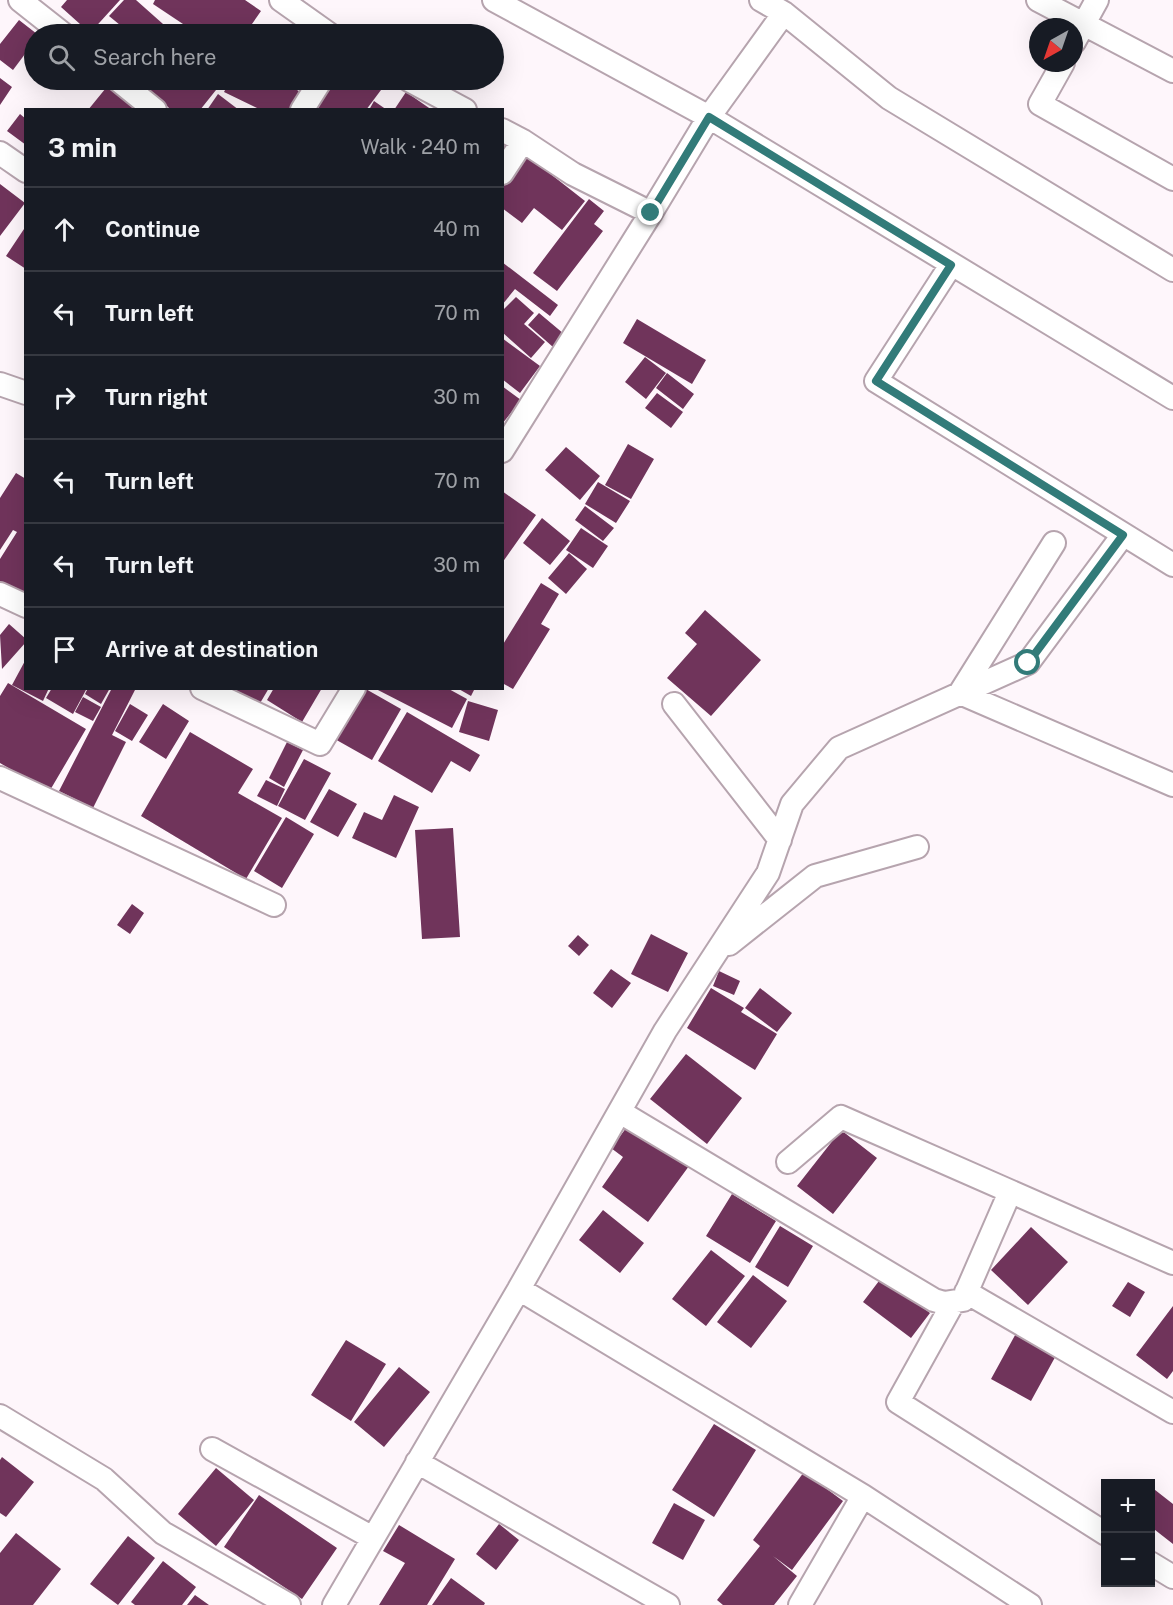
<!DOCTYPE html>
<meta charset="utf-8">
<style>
body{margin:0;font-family:"Public Sans",sans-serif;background:#20242c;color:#f1f3f6}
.controls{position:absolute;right:18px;bottom:18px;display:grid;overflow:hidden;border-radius:0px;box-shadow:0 6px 24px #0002}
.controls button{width:54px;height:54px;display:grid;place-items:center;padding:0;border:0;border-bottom:2px solid #363941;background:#171b24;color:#f1f3f6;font:30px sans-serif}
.compass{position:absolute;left:1029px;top:18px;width:54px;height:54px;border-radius:50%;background:#171b24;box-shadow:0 6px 24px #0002;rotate:220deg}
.stop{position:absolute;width:18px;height:18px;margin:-14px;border:4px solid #327b79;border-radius:50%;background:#fff}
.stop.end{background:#327b79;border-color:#fff;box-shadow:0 2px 6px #0008}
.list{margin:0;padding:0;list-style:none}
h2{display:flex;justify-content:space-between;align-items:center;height:78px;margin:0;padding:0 24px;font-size:26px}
h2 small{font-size:20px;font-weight:400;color:#9ea1a6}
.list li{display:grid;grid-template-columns:39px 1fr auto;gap:18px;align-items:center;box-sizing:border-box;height:84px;padding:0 24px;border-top:2px solid #363941}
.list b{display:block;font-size:22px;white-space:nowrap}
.list em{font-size:20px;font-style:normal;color:#9ea1a6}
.icon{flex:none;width:33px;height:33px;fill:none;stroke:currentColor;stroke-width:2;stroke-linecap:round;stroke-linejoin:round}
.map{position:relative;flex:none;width:1173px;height:1605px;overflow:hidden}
.search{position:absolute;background:#171b24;box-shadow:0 6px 24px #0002;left:24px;top:24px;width:480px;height:66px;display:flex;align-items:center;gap:15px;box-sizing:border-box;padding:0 21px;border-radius:33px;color:#9ea1a6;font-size:22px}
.panel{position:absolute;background:#171b24;box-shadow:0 6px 24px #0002;left:24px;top:108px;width:480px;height:582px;border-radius:0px}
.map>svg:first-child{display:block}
.building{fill:#70345b}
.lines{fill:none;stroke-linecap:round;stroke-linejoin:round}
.minor-casing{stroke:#b6a4ae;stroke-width:26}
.minor{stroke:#fff;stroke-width:22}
.route{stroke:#327b79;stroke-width:8}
</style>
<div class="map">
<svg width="1173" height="1605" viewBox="0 0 1173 1605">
<rect width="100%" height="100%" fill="#fef6fb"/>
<path class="building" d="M67,0H120L90,33L61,7Z
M124,0H136L163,24L154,34H131L109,16Z
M155,0H245L261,11L245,34H198L153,4Z
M19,20L37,34H34V42L13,70L0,60V44Z
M293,25L306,34H286Z
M112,27L120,34H105Z
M0,78L12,87L0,105Z
M145,80H224L200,110H171L167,106L164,110L137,90Z
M230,80H275L299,91L290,110H261L224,92Z
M286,80H302L296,87Z
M336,80H367L381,90L366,110H312Z
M110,83L141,110H88Z
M406,92L432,110H394Z
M218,94L239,110H207Z
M374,101L387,110H369Z
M20,114L26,119V145L7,131Z
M525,154L585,201L562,230L534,208L522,223L502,208V183Z
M0,184L25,203L0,236Z
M589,199L604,211L594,224L603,231L557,291L533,273Z
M26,226V269L6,256Z
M502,262L558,305L550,316L515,289L502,305Z
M516,297L534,313L524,324L545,342L531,358L502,332V311Z
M539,313L564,334L553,347L528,325Z
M637,319L706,360L692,384L623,343Z
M502,338L540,366L520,393L502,379Z
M645,357L666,373L646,399L625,382Z
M667,373L694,394L683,409L656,388Z
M502,386L521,400L502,424Z
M657,393L683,412L671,428L645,408Z
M628,444L654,459L631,499L605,485Z
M566,447L600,476L580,500L545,470Z
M16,473L26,479V597L0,581V559L17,532L13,530L0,550V498Z
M598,482L630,501L616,523L585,504Z
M502,491L536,515L502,563Z
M585,506L614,528L603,541L575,520Z
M542,518L570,541L550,565L523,543Z
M581,528L608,546L593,568L566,550Z
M569,553L587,569L566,594L548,578Z
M541,583L559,594L541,624L550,629L513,689L502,683V646Z
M705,610L761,660L711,716L667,678L697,644L685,633Z
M9,624L26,639V642L2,669L0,635Z
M26,659V688H49L43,701L12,685Z
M8,683L86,729L49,792L0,763V696Z
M52,688H87L73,714L46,698Z
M88,688H110L101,704L85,694Z
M112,688H136L112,735L126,742L93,808L59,791Z
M220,688H269L256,710Z
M274,688H322L302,722L267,700Z
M364,688L401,709L372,760L333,738Z
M374,688H447L467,699L452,728Z
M457,688H475L471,696Z
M83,697L101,707L93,721L75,712Z
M468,701L498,710L489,741L459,732Z
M130,704L148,715L132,741L115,731Z
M163,704L189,721L166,759L139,742Z
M407,712L480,755L470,772L451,761L432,793L378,761Z
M190,732L253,769L238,793L282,818L246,879L141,816Z
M287,742L303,750L284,787L269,778Z
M304,759L331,773L305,820L278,806Z
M266,780L285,789L277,806L257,796Z
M329,789L357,804L338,837L310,822Z
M394,795L419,807L396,858L352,838L364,812L382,820Z
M286,817L314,834L282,888L254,871Z
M453,828L460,937L422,939L415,830Z
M132,904L144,913L130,934L117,925Z
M651,934L688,953L668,992L631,974Z
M578,935L589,945L579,956L568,946Z
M611,969L631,983L612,1008L593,993Z
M719,971L740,981L734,995L713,986Z
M711,988L744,1008L741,1012L777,1034L755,1070L687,1028Z
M760,988L792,1013L777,1032L745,1008Z
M686,1054L742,1098L707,1144L650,1099Z
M630,1123L689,1166L648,1222L602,1187L623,1157L611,1148Z
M841,1130L877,1158L833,1214L797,1186Z
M732,1194L776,1221L750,1263L706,1236Z
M603,1210L644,1243L620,1273L579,1240Z
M780,1226L813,1246L788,1287L755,1267Z
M1031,1227L1068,1262L1028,1305L991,1270Z
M711,1250L745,1276L706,1326L672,1299Z
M753,1275L787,1301L751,1348L717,1322Z
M882,1277L930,1313L911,1338L863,1302Z
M1128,1282L1145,1292L1130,1317L1112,1306Z
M1173,1306V1371L1167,1379L1136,1355Z
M1019,1328L1059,1350L1031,1401L991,1379Z
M346,1340L386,1364L351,1421L311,1395Z
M399,1367L430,1392L384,1447L354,1422Z
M714,1424L756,1450L714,1517L672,1490Z
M2,1457L34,1482L6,1517L0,1513V1460Z
M216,1468L254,1500L216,1546L178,1514Z
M804,1472L843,1501L792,1570L773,1556L797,1576L774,1605H723L717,1600L760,1546L753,1540Z
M1150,1486L1173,1504V1544L1150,1526Z
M259,1495L337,1548L302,1599L224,1547Z
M674,1503L705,1520L683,1560L652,1543Z
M499,1524L519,1540L496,1570L476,1554Z
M399,1525L455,1559L427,1605H379L405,1563L383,1551Z
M16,1533L61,1569L33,1605H0V1553Z
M128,1536L155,1558L118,1605L90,1584Z
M163,1561L196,1587L182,1605H135L131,1602Z
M451,1578L485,1603L484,1605H432Z
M195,1595L209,1605H187Z"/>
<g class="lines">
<g class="minor-casing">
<path id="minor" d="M20,0L63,34
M281,0L329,34
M494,0L709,117L651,213
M761,0L784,13L889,98L1173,270
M1038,0L1173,71
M784,13L709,117L1173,398
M1074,42L1097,0
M1063,63L1040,104L1173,179
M118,80L155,110
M409,80L465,110
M302,110L321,80
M502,130L523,141L573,174L651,213L502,451
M0,153L26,171
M502,173L523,141
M951,265L876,381L1173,565
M0,384L26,393
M1054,543L960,693L1173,785
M0,594L26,606
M202,688L320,744L354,688
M674,704L780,840
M0,778L274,905
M729,944L815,876L917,847
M620,1112L934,1300L944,1303L963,1300L1010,1192
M788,1162L841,1117L1173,1263
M519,1289L665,1031L768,873L792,804L839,748L1028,663L1123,535
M966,1292L1173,1412
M953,1303L898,1402L1106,1534
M0,1416L104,1479L163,1533L289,1605
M212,1449L373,1538
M417,1462L668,1605
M1150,1563L1173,1577
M334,1605L519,1289L863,1496L1030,1605
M800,1605L863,1496"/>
</g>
<use href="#minor" class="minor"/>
</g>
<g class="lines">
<path class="route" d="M651,213L709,117L951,265L876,381L1123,535L1028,663"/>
</g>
</svg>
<div class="controls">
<button>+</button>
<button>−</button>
</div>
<svg class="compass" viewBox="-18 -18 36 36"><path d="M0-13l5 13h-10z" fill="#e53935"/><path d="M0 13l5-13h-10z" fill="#9ea1a6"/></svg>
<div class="stop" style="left:1028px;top:663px"></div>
<div class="stop end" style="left:651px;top:213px"></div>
<div class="search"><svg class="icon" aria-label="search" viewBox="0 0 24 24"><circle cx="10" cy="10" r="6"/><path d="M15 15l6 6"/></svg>Search here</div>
<section class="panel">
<h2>3 min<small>Walk · 240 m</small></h2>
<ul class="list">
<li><svg class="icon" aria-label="ahead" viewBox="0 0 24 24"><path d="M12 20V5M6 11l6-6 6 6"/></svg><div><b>Continue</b></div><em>40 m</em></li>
<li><svg class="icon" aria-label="left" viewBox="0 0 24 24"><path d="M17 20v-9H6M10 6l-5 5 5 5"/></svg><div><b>Turn left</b></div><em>70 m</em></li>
<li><svg class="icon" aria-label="right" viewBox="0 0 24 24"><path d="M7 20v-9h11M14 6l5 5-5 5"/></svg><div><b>Turn right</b></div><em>30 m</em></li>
<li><svg class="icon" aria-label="left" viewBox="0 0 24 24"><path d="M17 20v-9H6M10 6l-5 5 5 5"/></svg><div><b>Turn left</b></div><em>70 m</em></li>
<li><svg class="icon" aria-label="left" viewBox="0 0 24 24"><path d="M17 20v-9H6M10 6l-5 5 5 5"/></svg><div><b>Turn left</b></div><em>30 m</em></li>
<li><svg class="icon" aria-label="arrive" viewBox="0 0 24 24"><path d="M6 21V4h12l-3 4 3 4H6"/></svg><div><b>Arrive at destination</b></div></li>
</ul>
</section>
</div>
